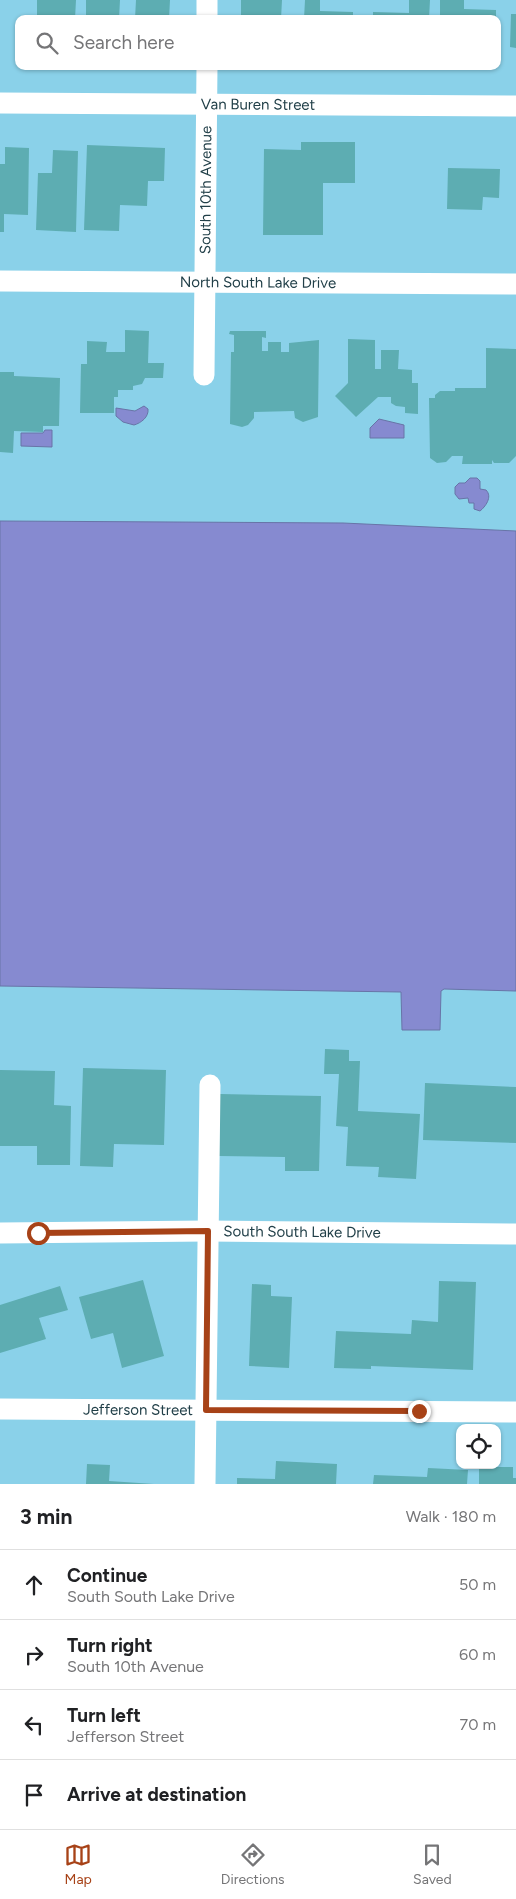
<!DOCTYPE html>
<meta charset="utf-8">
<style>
body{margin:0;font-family:Figtree,sans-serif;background:#f2f2f2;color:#202124}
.controls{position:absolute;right:15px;bottom:15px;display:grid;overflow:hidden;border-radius:10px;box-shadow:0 1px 4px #0004}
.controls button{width:45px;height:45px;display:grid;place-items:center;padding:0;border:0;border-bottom:1px solid #e0e0e0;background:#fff;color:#202124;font:25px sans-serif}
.stop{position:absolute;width:15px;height:15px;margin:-11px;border:4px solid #a74217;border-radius:50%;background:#fff}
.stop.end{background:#a74217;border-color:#fff;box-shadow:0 1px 5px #0008}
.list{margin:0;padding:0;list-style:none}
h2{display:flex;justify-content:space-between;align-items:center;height:65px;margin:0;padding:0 20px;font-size:21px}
h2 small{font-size:16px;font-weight:400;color:#757577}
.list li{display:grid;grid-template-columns:32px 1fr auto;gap:15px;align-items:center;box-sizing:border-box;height:70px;padding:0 20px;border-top:1px solid #e0e0e0}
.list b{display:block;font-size:19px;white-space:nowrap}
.list p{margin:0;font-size:16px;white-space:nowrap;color:#757577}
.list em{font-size:16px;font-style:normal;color:#757577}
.icon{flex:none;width:28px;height:28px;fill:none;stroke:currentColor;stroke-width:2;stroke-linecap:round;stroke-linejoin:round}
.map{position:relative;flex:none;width:516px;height:1484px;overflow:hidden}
.search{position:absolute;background:#fff;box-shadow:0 1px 4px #0004;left:15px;right:15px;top:15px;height:55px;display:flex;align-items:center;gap:12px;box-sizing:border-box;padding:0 18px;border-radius:10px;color:#757577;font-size:19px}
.sheet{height:345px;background:#fff}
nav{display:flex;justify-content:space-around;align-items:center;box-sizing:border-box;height:70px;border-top:1px solid #e0e0e0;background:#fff;font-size:14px;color:#757577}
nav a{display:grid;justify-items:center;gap:2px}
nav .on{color:#a74217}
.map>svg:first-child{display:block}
.water{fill:#868ad0;stroke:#6874a7}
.building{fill:#5dadb2}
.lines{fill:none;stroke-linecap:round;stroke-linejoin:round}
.minor{stroke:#fff;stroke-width:21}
.route{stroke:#a74217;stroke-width:6}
.labels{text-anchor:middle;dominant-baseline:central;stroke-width:5;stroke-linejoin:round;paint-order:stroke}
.street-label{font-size:15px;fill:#213f48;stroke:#caecf8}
</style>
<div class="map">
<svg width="516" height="1484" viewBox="0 0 516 1484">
<rect width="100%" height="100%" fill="#8ad1e9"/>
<path class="water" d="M144,406L148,409C149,417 141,423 134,425L123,422L116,416V408L135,411Z
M379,419L404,425V438H370V428Z
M45,430H52V447L21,446V433H43Z
M470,478H477L480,481V489L486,490C493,497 485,507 480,511L474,509V503H469L468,498L459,499L455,494V487L459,483H465Z
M0,521L343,523L516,531V991L444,989L441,991L440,1030H402L401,992L0,986Z"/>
<path class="building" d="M37,0H76L75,19H37Z
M86,0H120L119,19H86Z
M136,0H170L169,19H135Z
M241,0H282L281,19H241Z
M305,0H320V11L353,12V19H304Z
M409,0H430L429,19H373V12L409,13Z
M440,0H464V9L496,10V19H440Z
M511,14H516V48L510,47Z
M301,142H355V183H323V235H263L264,149L301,150Z
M87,145L165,148L164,181H148L147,206L120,205L119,231L84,230Z
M5,147L29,148L28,215L4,214V232H0V164H5Z
M53,150L78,151L76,232L36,230L38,173H52Z
M448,168L500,169L499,198L483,197L482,210L447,209Z
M125,330L149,331L148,363H164L163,378H145L142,384L133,386V390H118V397H114V413H80L81,364H87V341L107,342L106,352H125Z
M230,331H266V338L262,337V351H268V342H281V352H289V343L319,340L318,417L303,422L295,418L294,411L254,412V418L248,425L242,427L230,424L231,352H234V335L229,334Z
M348,339L375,340V369H381V350H399L398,369L412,370V383H418V414L405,413V407L396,406L391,403V397H378L356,417L335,396L348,383Z
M486,348L516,349V456L509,463H494L492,460V464H462L463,456H452L446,462L437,463L430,458L429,398H435V395L440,391H455V388H486Z
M0,372H14V376L60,378L59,426H43V432L14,431L13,453L0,452Z
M325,1049L349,1050V1061H360L358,1111L420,1114L416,1179L378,1177L379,1167L346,1166L348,1127L336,1126L339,1074H324Z
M83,1068L166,1070L164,1145L114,1144L113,1167L80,1166Z
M0,1070L55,1071L54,1105L71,1106L70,1165H37V1146H0Z
M425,1083L516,1087V1143L423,1140Z
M220,1094L321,1096L319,1171H285V1157L219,1156Z
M143,1280L164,1356L122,1368L113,1333L91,1339L79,1297Z
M439,1281L476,1282L473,1370L371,1366V1369L334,1368L336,1331L411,1334L412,1320L438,1322Z
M252,1284L271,1285V1296L292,1297L289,1368L249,1366Z
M60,1286L68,1310L39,1318L46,1339L0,1353V1305Z
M276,1461L337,1464L336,1484H237V1478L275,1479Z
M87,1464L110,1465L109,1481L154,1484H86Z
M479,1467H513V1478H516V1484H479Z
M428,1468L468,1470L467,1484H373L374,1475L427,1477Z"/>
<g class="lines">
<g class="minor">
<path d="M207,19V0"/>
<path id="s1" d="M0,103L516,106"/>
<path id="s2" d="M0,281L516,284"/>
<path id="s3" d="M204,375L207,66"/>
<path id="s4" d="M0,1233L208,1231L516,1234"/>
<path id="s5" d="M0,1409L516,1412"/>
<path d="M205,1484L210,1085"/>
</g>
</g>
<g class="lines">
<path class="route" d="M38,1233L208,1231L206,1410L419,1411"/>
</g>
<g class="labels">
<g class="street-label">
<text stroke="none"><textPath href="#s1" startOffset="258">Van Buren Street</textPath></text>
<text stroke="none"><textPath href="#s3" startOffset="185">South 10th Avenue</textPath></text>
<text stroke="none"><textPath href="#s2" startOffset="258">North South Lake Drive</textPath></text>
<text stroke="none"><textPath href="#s4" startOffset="302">South South Lake Drive</textPath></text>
<text stroke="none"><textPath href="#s5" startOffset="138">Jefferson Street</textPath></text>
</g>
</g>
</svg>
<div class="controls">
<button><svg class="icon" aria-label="locate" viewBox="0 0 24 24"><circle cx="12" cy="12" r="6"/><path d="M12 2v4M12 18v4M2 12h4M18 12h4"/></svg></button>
</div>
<div class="stop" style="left:38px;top:1233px"></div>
<div class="stop end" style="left:419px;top:1411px"></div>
<div class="search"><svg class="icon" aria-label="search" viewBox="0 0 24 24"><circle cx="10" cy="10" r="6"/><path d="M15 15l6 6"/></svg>Search here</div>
</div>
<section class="sheet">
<h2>3 min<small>Walk · 180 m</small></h2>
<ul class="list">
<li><svg class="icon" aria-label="ahead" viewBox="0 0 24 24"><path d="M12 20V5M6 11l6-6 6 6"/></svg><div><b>Continue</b><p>South South Lake Drive</p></div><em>50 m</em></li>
<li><svg class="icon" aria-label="right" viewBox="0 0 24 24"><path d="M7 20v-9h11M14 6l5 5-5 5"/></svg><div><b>Turn right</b><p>South 10th Avenue</p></div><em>60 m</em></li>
<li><svg class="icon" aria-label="left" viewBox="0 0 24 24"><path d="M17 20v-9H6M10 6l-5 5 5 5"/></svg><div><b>Turn left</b><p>Jefferson Street</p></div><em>70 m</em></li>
<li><svg class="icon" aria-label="arrive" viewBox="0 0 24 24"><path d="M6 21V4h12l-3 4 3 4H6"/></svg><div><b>Arrive at destination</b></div></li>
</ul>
</section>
<nav>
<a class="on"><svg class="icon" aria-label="map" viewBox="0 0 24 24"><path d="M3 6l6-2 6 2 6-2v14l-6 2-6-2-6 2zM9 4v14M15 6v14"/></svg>Map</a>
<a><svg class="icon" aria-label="directions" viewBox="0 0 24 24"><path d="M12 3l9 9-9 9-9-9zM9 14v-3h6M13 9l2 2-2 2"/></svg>Directions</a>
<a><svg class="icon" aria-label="saved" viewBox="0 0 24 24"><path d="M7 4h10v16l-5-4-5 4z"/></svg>Saved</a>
</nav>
